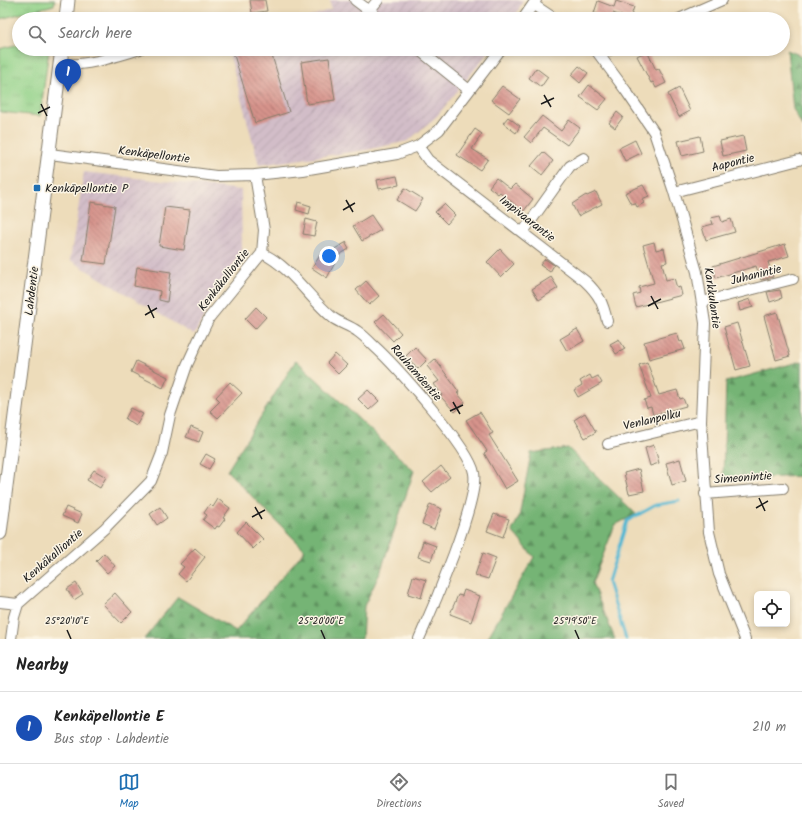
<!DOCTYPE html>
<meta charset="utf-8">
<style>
body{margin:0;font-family:Kalam,sans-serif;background:#f6f6f6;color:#222}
.controls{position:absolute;right:12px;bottom:12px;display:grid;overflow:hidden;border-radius:6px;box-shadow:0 2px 6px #0003}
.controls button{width:36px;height:36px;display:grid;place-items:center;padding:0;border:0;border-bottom:1px solid #e0e0e0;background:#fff;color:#222;font:20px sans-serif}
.you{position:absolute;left:329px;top:256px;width:14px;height:14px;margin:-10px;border:3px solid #fff;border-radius:50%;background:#1a73e8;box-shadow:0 0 0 6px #1a73e833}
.badge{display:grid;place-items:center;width:26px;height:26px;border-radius:50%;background:#1f6fb2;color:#fff;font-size:13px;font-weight:700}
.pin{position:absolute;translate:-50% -33px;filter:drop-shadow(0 1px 2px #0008)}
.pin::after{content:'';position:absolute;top:21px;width:14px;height:12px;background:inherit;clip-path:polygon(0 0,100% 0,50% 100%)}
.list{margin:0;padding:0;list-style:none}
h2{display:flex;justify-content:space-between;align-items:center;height:52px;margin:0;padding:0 16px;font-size:17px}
h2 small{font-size:13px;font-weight:400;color:#767676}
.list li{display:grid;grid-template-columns:26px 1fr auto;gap:12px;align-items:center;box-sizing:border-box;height:72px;padding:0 16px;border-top:1px solid #e0e0e0}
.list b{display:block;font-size:15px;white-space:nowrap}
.list p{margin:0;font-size:13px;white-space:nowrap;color:#767676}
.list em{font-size:13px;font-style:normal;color:#767676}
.icon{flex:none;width:22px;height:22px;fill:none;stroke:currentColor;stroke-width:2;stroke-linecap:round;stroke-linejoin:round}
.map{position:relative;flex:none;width:802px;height:639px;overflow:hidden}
.search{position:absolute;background:#fff;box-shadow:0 2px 6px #0003;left:12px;right:12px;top:12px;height:44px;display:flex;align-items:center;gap:10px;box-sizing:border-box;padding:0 14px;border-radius:22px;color:#767676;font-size:15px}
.sheet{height:124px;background:#fff}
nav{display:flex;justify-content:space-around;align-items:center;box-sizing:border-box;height:56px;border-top:1px solid #e0e0e0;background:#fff;font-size:11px;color:#767676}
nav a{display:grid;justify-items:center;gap:2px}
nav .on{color:#1f6fb2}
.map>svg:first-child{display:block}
.industrial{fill:url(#industrial-furrows)}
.grass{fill:url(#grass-tufts);stroke:#577752}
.forest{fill:url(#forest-firs);stroke:#486848}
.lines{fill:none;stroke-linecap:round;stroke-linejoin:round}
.stream{stroke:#53b7d2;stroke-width:3}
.building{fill:url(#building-back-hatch)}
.minor-casing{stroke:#847c6b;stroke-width:12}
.major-casing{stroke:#847c6b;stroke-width:15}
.minor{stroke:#fff;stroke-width:10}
.major{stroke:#fff;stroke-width:13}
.ticks{fill:none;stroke:#1c1c1c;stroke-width:1.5}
.poi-dot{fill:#1f6fb2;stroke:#fcf5e5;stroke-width:1.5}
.labels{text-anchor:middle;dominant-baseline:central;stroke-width:3;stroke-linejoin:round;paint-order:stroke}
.street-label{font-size:12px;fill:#1c1c1c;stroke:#fcf5e5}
.poi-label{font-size:12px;fill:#1c1c1c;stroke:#fcf5e5;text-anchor:start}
.ticks-label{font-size:10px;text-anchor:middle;fill:#1c1c1c;stroke:#fcf5e5;stroke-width:3;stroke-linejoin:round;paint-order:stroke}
</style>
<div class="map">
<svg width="802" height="639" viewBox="0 0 802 639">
<defs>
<pattern id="industrial-furrows" width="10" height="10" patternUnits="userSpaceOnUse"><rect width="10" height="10" fill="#d2bdc8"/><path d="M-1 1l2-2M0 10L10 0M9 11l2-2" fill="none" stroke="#b4a2ab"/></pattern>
<pattern id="grass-tufts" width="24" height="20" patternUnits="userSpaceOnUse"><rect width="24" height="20" fill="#92d289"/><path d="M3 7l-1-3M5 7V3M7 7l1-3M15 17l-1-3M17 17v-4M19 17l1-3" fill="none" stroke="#7db476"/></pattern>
<pattern id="forest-firs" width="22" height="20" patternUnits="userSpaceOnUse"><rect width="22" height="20" fill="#75b475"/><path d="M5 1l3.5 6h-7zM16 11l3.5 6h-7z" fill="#5f925f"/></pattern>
<pattern id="building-back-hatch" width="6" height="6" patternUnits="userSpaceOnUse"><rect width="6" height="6" fill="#d6938b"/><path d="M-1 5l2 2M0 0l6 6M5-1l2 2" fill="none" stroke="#ad7771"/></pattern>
</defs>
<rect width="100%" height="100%" fill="#fcf5e5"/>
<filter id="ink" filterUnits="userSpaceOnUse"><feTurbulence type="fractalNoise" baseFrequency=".025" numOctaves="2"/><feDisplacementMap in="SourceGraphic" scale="8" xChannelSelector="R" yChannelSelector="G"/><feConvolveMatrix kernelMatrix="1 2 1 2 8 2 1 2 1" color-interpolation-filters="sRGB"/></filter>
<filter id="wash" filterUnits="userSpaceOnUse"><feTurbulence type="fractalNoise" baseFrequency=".012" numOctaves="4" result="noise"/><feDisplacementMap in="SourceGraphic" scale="16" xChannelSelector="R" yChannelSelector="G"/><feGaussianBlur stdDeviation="0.9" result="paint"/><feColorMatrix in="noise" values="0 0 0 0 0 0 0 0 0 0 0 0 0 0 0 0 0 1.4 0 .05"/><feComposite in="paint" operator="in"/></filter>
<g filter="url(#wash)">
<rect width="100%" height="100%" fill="#eddcba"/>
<path class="industrial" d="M330,0H523L514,19H305L331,9Z
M228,49H491L437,116L408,141L366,150L259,165Z
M84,172L241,190L242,249L194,335L70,260Z"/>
<path class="grass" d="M0,0H55L54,5L0,19Z
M19,44V49H49L40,116L0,112V49Z"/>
<path class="forest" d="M787,50L802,56V126L793,109Z
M296,360L414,471L380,573L364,606L362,639H144L178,597L236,631L305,550L227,471Z
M802,361V476L723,480L726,382Z
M568,448L636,514L615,525L592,583L615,639H487L534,557L512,531L519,517L531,453Z"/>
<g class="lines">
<path class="stream" d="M626,639L608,582L627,521L656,505L679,501"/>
</g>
<g id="blocks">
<path class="building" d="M250,0H265L267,11L252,13Z
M598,1L614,7L616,1L634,7L630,19L613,13L612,19L594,13Z
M243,49H270L289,112L255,123L233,52Z
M647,51L656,70L659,69L666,83L656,88L653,82L651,83L637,56Z
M329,58L335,100L307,104L301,62Z
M579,66L588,73L580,83L571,75Z
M536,68L548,77L541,87L529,78Z
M589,85L607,99L598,110L580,97Z
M502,86L520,99L509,113L491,100Z
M679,88L690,111L679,117L668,94Z
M617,112L623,117L615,128L609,123Z
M542,116L561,131L569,120L580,128L567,145L543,128L531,143L524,137Z
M508,117L520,126L516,133L503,123Z
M475,129L482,134L472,149L488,159L480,170L457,155Z
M700,136L703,151L682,156L678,141Z
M743,136L746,151L723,156L720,141Z
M635,140L641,153L625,161L619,148Z
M543,152L553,161L542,175L531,166Z
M397,176L399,185L379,189L377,180Z
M496,178L510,189L515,184L533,199L523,212L500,192L498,194L489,187Z
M643,185L649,196L642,199L644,203L637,207L635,203L631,204L625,193Z
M405,188L423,199L415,211L397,200Z
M596,192L602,204L578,216L572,204L586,195L587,196Z
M91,202L115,206L106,264L83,261Z
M298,202L311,206L309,214L296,210Z
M444,204L455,215L447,224L435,212Z
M165,207L190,210L184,250L159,246Z
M371,215L381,230L362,241L353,226Z
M720,216L722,222L731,219L735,232L706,240L702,227L713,224L711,218Z
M306,219L317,222L314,236L303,234Z
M347,242L346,244L349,249L339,255L327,278L312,268L324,249L329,252Z
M654,242L656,250L664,248L667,262L662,263L666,280L674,278L677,288L680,287L682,295L636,307L633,295L640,293L639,287L654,283L643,245Z
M785,244L789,256L768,262L773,277L761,280L756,266L716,278L713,266Z
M500,249L514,264L501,277L487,262Z
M545,259L554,265L550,272L540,265Z
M137,267L171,272L167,302L159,300L160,291L134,286Z
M551,277L558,288L539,300L532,289Z
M366,281L379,296L369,305L356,290Z
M780,290L782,298L770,302L767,292Z
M750,299L753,307L740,311L738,303Z
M256,307L266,317L255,329L245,319Z
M777,312L790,356L776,360L764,316Z
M384,314L401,333L393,341L375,322Z
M737,323L750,366L736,370L724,327Z
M577,329L584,341L567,351L560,339Z
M677,333L680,342L682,341L685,349L649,359L644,342Z
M619,339L625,349L616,354L610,344Z
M415,347L427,360L418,369L406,356Z
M335,354L347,365L338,374L327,363Z
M435,359L459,392L457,393L465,402L455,412L440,396L442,395L434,384L439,381L427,366Z
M136,361L168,377L163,388L131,372Z
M647,362L659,395L677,390L680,399L683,398L686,406L653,415L651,407L647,408L644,400L651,398L639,365Z
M590,375L592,379L598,376L602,383L578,397L574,390L582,385L580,381Z
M230,382L242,393L218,418L210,411L220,401L216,397Z
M368,390L379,401L369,410L358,399Z
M131,408L143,414L136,426L125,419Z
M480,412L493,433L489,435L518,481L505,489L484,453L487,451L466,420Z
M585,413L596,432L585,438L574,420Z
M191,427L203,432L199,442L186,437Z
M654,445L659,463L650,466L645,448Z
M206,454L215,459L209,469L200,464Z
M680,459L686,481L672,485L666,463Z
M441,466L450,477L432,492L423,482Z
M639,469L644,491L629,494L624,473Z
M94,470L106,477L100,488L87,480Z
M218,499L230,508L223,518L225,519L219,527L217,526L215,529L203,520L207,515L204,513L210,504L213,507Z
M430,504L442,509L434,529L422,524Z
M66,507L82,514L78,523L62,516Z
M160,507L167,518L157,525L150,514Z
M494,514L509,519L503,537L487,531Z
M246,522L263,539L253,549L237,532Z
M423,541L436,546L431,561L418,557Z
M195,548L205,557L186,581L178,574L184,567L180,564Z
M104,553L115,566L107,573L96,561Z
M483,553L496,558L488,579L475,575Z
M413,576L426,580L421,598L408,594Z
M76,583L83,594L74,600L67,589Z
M464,590L480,596L471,622L450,614L458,595L462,596Z
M115,593L132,612L121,623L103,604Z"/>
</g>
</g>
<g filter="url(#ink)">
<use href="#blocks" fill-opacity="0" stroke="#847c6b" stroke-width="1"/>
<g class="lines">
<g class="minor-casing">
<path id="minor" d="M355,0L380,19
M534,5L555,19
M369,11L378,0
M523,19L536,0
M679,19L722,0
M418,49L469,90
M595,49L626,91L654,132L674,192L697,272L705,323L701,421L709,532L719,574L745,639
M607,51L612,49
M60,65C90,65 111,58 140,49
M418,146L428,160L585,281C599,294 603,303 607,321
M50,154L216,176L255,175
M674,192L799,160
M523,232L570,166L584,158
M262,253C292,268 308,297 333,318C340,323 350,326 357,331C363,335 368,340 373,345C394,364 470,448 474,473C479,500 432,610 419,639
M702,302L793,279
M608,444L701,421
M705,494L783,488
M0,602L18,604
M11,639L14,617L18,604L105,528L151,481L162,453L170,415L187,365L198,341L209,318L262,253L264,230L255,175L303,170L397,154L418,146L439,130L501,49"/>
</g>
<g class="major-casing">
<path id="major" d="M66,19L68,0
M0,533L62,49"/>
</g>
<use href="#minor" class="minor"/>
<use href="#major" class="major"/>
</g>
</g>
<path class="ticks" d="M544,95L551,107M41,104L47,116M541,104L554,98M38,113L50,107M346,200L353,212M343,210L355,203M651,296L658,309M148,305L154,318M648,306L661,299M145,315L157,308M453,402L460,414M450,411L463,405M759,498L765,511M255,507L262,519M756,508L768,501M252,517L265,510M67,630L71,639M321,630L325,639M575,630L579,639"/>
<rect class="poi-dot" x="33" y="184" width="8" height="8" rx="2"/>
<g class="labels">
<g class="street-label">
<text transform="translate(154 155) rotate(7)">Kenkäpellontie</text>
<text transform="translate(733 163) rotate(-14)">Aapontie</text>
<text transform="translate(527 219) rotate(38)">Impivaarantie</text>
<text transform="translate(756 275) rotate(-14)">Juhanintie</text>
<text transform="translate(224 280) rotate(-52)">Kenkäkalliontie</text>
<text transform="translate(32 291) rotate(-83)">Lahdentie</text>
<text transform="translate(712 298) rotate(82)">Karkkulantie</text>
<text transform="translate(416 373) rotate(49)">Rauhamäentie</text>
<text transform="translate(652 420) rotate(-13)">Venlanpolku</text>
<text transform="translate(743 478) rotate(-4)">Simeonintie</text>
<text transform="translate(53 556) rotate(-41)">Kenkäkalliontie</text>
</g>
<g class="poi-label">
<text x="45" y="188">Kenkäpellontie P</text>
</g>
</g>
<g class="ticks-label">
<text x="67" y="624">25°20'10"E</text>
<text x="321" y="624">25°20'00"E</text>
<text x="575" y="624">25°19'50"E</text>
</g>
</svg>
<div class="controls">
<button><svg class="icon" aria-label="locate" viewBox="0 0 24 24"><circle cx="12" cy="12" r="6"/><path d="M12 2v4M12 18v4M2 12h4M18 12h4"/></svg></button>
</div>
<div class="you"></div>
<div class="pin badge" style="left:68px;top:92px;background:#1a4fb4">1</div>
<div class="search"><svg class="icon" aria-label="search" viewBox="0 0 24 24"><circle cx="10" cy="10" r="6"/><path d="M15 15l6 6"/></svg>Search here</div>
</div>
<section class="sheet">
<h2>Nearby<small></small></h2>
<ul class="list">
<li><span class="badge" style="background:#1a4fb4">1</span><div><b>Kenkäpellontie E</b><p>Bus stop · Lahdentie</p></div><em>210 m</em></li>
</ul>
</section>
<nav>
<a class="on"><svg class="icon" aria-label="map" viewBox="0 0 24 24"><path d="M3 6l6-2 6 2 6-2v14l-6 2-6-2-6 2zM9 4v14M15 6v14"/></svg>Map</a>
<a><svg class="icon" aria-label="directions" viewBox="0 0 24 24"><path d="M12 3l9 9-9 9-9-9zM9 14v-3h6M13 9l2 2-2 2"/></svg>Directions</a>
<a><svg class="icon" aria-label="saved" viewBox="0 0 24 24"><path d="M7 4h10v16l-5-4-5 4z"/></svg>Saved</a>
</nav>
